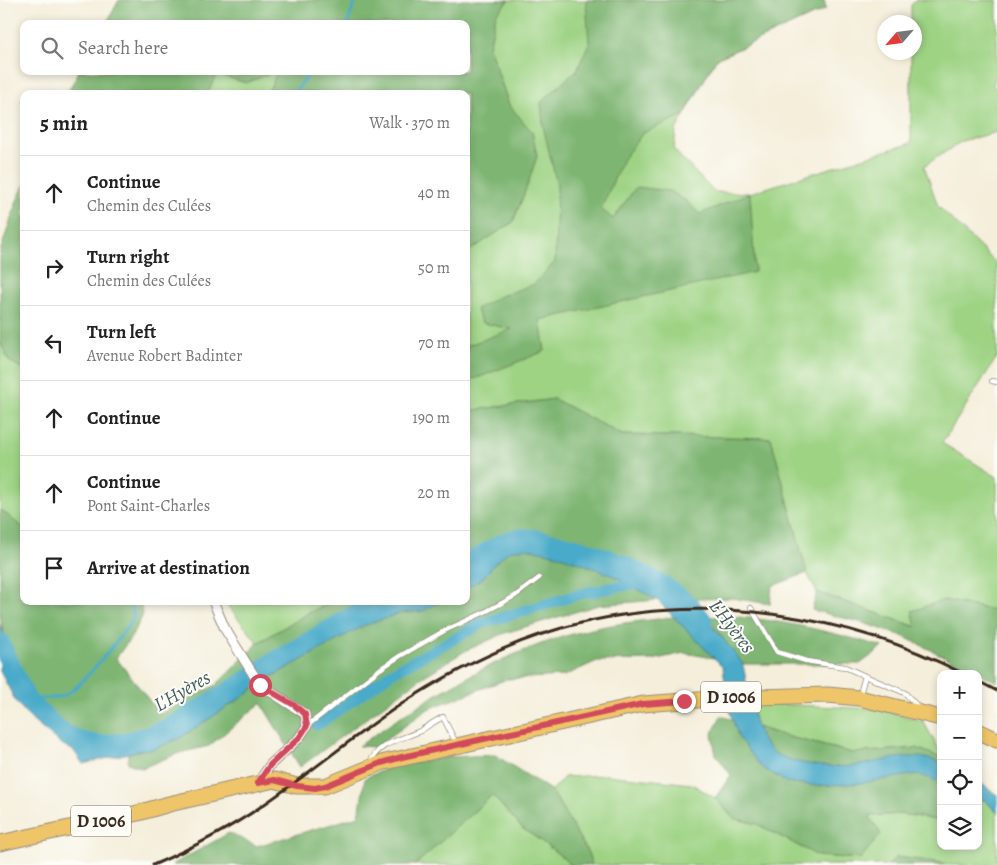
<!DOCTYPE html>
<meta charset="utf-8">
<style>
body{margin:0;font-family:Alegreya,serif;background:#f2f2f2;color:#222}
.controls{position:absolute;right:15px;bottom:15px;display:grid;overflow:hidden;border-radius:10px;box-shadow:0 2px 8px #0003}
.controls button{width:45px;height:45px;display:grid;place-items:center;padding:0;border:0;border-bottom:1px solid #e0e0e0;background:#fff;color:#222;font:25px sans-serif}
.compass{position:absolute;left:877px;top:15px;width:45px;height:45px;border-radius:50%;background:#fff;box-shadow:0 2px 8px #0003;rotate:242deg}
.stop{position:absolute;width:15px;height:15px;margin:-11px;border:4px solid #d1495b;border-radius:50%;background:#fff}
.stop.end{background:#d1495b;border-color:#fff;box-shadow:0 1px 5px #0008}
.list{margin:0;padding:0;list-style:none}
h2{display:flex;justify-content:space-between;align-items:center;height:65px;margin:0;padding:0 20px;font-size:21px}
h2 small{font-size:16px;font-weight:400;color:#767676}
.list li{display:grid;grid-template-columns:32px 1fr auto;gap:15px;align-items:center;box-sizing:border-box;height:75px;padding:0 20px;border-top:1px solid #e0e0e0}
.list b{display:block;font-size:19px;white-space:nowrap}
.list p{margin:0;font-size:16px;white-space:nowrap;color:#767676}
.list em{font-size:16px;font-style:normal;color:#767676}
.icon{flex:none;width:28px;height:28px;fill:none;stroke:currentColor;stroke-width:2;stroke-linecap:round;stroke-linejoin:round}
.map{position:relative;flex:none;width:997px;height:865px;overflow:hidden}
.search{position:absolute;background:#fff;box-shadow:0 2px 8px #0003;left:20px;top:20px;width:450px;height:55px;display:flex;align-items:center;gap:12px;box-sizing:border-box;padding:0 18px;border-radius:10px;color:#767676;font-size:19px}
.panel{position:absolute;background:#fff;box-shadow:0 2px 8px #0003;left:20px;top:90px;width:450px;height:515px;border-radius:10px}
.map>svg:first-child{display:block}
.green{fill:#9ed384;stroke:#6c7e51}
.forest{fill:#7eb572;stroke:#5c7048}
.water{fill:#4aaac9;stroke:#426a74}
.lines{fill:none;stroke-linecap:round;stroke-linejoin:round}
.stream{stroke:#4aaac9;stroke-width:3}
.canal{stroke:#4aaac9;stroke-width:11}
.river{stroke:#4aaac9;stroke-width:19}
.lane-casing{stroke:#988c7c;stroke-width:6}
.street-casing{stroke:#988c7c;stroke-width:11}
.primary-casing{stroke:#988c7c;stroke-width:17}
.lane{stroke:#fff;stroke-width:4.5}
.street{stroke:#fff;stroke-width:9}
.primary{stroke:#eec569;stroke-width:15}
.rail{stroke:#3b2a1e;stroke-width:3}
.route{stroke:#d1495b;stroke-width:6}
.labels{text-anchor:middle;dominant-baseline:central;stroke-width:4;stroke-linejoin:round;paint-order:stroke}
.shield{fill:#fdfcf7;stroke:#75695f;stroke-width:1}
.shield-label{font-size:18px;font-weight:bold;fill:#3b2a1e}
.water-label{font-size:20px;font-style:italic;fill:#415d62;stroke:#fdfcf7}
</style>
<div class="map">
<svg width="997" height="865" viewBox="0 0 997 865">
<rect width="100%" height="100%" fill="#fdfcf7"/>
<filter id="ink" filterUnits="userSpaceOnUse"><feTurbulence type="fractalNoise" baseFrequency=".02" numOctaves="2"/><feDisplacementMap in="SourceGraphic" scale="10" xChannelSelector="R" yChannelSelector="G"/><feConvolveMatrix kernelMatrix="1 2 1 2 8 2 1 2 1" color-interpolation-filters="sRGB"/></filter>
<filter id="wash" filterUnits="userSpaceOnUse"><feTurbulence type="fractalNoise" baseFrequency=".0096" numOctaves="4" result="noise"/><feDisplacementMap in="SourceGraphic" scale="20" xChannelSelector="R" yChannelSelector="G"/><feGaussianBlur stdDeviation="1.12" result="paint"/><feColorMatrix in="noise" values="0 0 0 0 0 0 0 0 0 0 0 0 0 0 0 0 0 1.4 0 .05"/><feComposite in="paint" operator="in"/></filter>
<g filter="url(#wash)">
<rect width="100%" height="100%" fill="#f4eeda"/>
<path class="green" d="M509,0H824L826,9L716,59L676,130L674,150L714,192L750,193L911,143V53L914,52V22H911V5L916,0H997V72L993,84L997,93V132L962,141L924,166L938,206L997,264V357L942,443L997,477V597L993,610L944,600L917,627L817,592L807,573L771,438L622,435L554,399L474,410L466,414V253L513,222L527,186L537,156L532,132L509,105L489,47L496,14Z
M276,71H278L267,94H207L216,74L246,83Z
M0,341L9,361L24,369V529L0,509Z
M224,601H334L308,613L258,643Z
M751,703L878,709L923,721L941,753V758L917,748L853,753L785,736L757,727Z
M606,775L692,784L715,798L733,818L757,824L818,856L860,859L868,816L903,814L941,821V846H978V798L986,801L997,813V865H946L944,863L896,857L889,865H592L588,853L552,791L564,777Z
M492,795L522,828L547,845L572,865H415Z"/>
<path class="forest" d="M119,0H509L496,14L489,47L509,105L532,132L537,156L527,186L513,222L466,253V94H267L278,71H466V24H106Z
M586,0H824L826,9L716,59L684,115L643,133L623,159L601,209L613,219L636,187L670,191L686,201L700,214L750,193L755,272L540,320L545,351L480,377L466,381V346L512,329L482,323L476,309L498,297L534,284L555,262L557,185L543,126L541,102L577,70L589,43Z
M79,71H276L246,83L217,74L207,94H67Z
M24,185V369L9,361L0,341V252L16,203Z
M554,399L622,435L771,438L807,573L772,586L770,604L732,598L657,600L598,605L505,633L465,651L421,678L300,767L261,703L209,746L179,753L142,768L128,763V753L131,740L90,744L59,730L35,708L15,668L0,619V509L24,529V601H141L142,617L132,636L116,658L160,714L216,685L258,643L308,613L334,601H466V414L474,410Z
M817,592L916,627L912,611L944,600L997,611V682L900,635L860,622L812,610Z
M674,617L714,658L684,653L652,660L597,661L564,676L507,679L428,709L376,747L359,746C434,692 514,644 606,626C629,622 651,620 674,617Z
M703,617C718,617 734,616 749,618C795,623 839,634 883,647L860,664H742L713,625Z
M721,716L785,736L853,753L917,748L941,758V821L903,814L869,816L881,834L860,859L818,856L757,824L733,818L715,798L731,775L716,755L712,734Z
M495,755L552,791L588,853L592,865H572L547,845L522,828L492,795L415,865H172L229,833L257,846L359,816L365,778L392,766L448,757Z
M896,857L944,863L946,865H889Z"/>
<path class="water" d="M514,538C543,537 571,546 599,556C650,576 694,600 728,645C732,650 738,656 742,663C744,668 745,675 746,681C751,703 755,744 778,755C797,765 831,768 852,766C883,763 910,749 941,763V782L917,774L861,783L817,786L786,782L761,767L739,738L728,706L723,667L657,600L618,578L591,567L555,554L525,548L509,551L495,563L482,579L466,588V563L503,542Z
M386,601H441L423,611L401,613L363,626L262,682L256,683L250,692L180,738L154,749L141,750L83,764L74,751L60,743L34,722L16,702L0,671V624C4,633 5,643 8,653C12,663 17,673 22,684C24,689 25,697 29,701C45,721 71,743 97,745C157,748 222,695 270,664C306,640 346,618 386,601Z
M978,781L997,795V813L986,801L978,798Z"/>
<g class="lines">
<path class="stream" d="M347,24L356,0
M293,94L312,71
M27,700C37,699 57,699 65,695C81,688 124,633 134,617L132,608L128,601"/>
<path class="canal" d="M317,725L395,671L483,623L584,593L655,580"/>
<path class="river" d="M466,564C482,557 496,543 513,539C524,536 536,539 547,541C593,549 677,581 703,621
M0,642L27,700L59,730L77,740L99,745L125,742L147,736L170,727L244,682L270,664L354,615L386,601"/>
</g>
</g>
<g filter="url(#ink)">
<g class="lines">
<g class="lane-casing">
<path id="lane" d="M992,381L997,382
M751,608L777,652L806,661L845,667L865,676L860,694
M865,676L905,693L919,708
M307,726L380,669L400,656L444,631L485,612L515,596L539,578
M370,764C376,743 403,739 420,731C428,726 435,721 443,717L456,743"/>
</g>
<g class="street-casing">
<path id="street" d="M213,601L225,629L260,685L305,714L307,726L299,738L270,765L258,783"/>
</g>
<g class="primary-casing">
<path id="primary" d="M978,731L997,740
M0,843L138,813L169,804L274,780L297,786H325L381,763L643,704L725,698L828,695L859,698L941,718"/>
</g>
<use href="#lane" class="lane"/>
<use href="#street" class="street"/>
<use href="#primary" class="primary"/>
<path class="rail" d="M978,681L997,691
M153,865C192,848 231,828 266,803C313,771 356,734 403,703C457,668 515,639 577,624C706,592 847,614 964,674"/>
</g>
</g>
<g class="lines" filter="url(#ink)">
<path class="route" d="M260,685L294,705L305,714L307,726L299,738L270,765L258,783L274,780L297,786L315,788L325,786L381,763L402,757L643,704L684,701"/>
</g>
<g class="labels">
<g class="shield">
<rect x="701" y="681.5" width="60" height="31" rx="4"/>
<rect x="71" y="805.5" width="60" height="31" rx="4"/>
</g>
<g class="shield-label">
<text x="731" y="697">D 1006</text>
<text x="101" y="821">D 1006</text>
</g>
<g class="water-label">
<text transform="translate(732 626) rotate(53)">L'Hyères</text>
<text transform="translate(182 691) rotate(-30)">L'Hyères</text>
</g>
</g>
</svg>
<div class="controls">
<button>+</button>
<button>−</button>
<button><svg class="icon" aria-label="locate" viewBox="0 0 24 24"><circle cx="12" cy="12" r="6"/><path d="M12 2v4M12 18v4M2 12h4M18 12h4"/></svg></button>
<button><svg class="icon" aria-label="layers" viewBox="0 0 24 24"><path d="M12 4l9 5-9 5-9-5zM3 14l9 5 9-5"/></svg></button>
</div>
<svg class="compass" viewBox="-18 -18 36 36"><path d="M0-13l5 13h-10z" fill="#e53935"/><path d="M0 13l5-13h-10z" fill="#767676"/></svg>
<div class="stop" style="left:260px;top:685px"></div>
<div class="stop end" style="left:684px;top:701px"></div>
<div class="search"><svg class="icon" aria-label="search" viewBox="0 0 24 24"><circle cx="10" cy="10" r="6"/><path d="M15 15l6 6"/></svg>Search here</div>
<section class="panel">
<h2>5 min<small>Walk · 370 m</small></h2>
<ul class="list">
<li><svg class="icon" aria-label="ahead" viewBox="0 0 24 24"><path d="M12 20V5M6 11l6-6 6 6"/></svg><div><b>Continue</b><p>Chemin des Culées</p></div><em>40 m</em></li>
<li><svg class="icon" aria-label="right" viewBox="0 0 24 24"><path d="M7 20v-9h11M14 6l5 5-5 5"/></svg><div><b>Turn right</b><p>Chemin des Culées</p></div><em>50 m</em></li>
<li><svg class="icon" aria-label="left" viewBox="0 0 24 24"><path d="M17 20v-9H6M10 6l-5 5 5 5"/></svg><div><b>Turn left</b><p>Avenue Robert Badinter</p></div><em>70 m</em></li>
<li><svg class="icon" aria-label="ahead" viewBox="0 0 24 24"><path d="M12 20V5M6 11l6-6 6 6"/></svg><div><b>Continue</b></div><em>190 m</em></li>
<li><svg class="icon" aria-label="ahead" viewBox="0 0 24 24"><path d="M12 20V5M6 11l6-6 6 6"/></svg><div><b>Continue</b><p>Pont Saint-Charles</p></div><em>20 m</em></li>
<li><svg class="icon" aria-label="arrive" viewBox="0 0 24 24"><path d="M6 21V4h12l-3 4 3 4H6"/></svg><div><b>Arrive at destination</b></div></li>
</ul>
</section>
</div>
